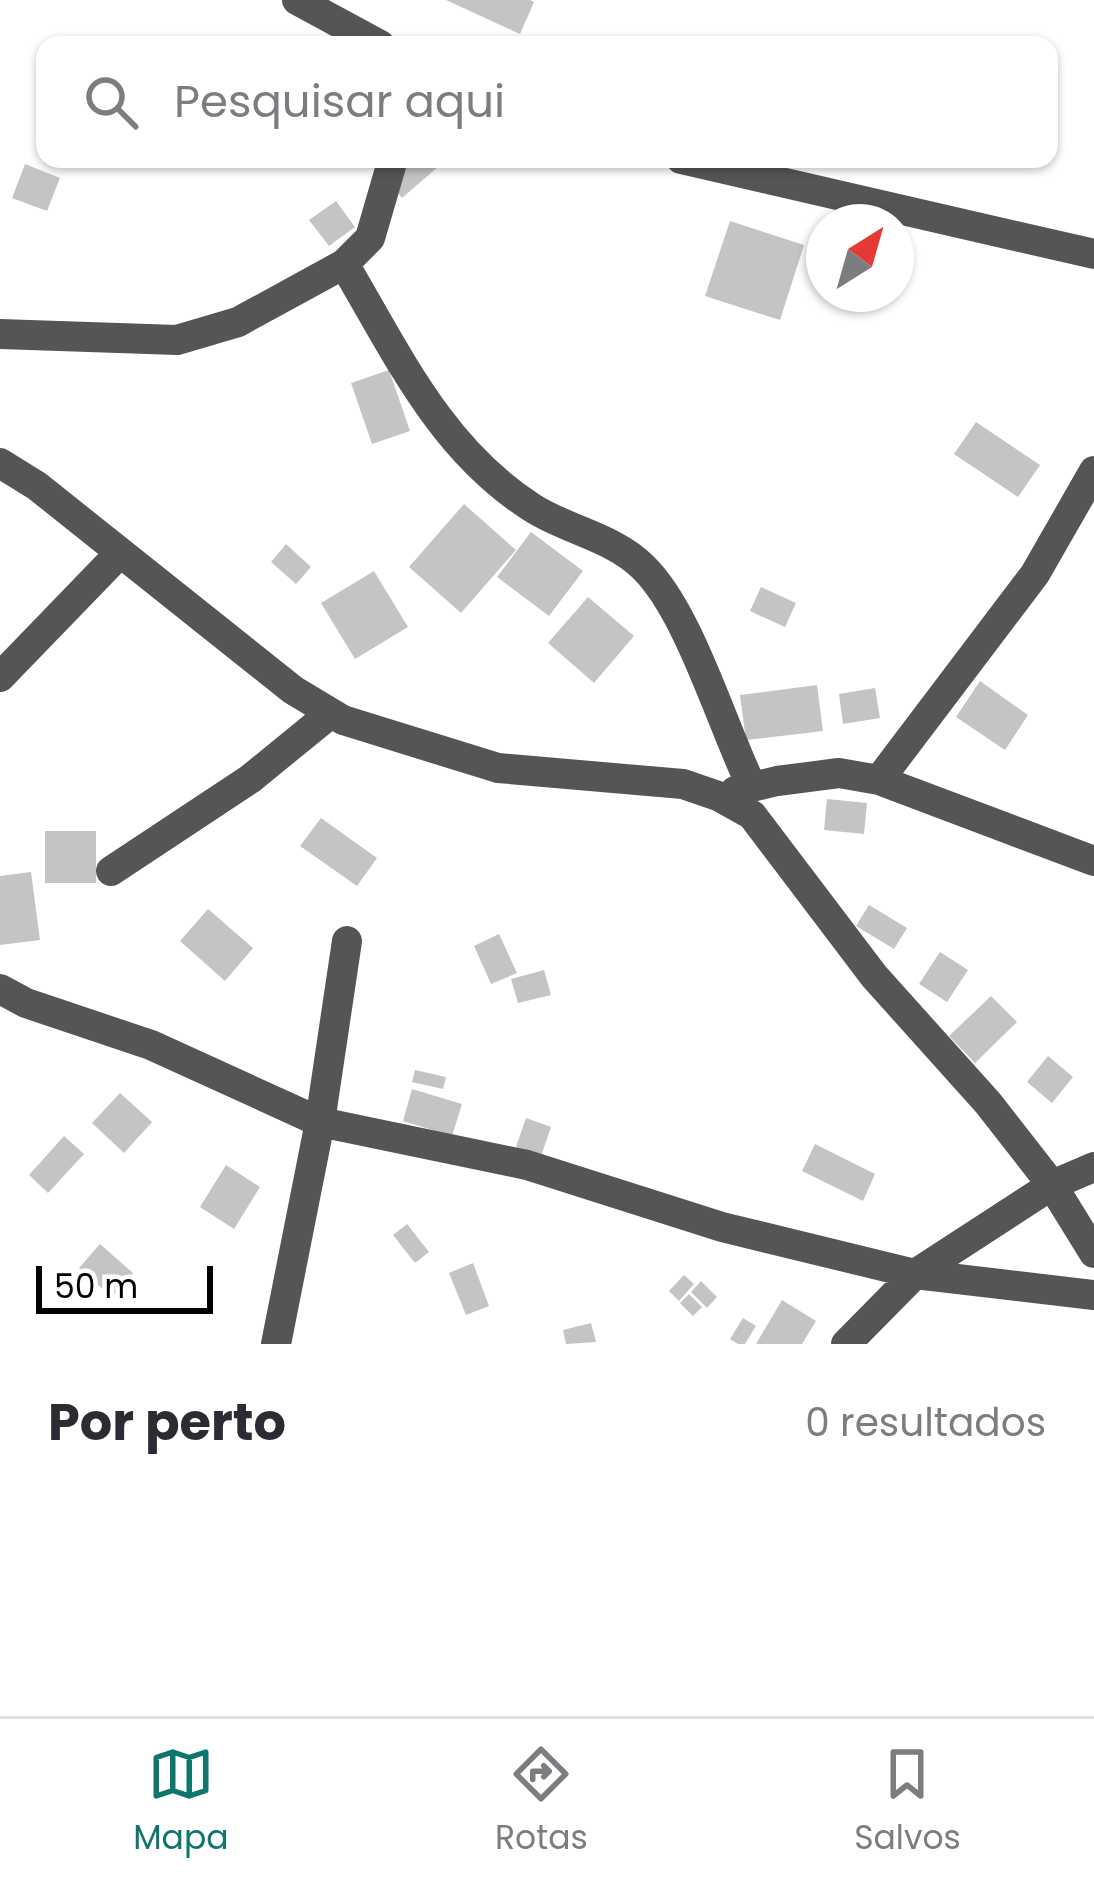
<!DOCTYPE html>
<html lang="pt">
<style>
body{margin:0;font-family:Poppins,sans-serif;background:#f2f2f3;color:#2b2b33}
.compass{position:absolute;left:806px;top:204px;width:108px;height:108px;border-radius:50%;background:#fff;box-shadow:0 3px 9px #0004;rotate:37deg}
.scale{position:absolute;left:36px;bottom:30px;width:177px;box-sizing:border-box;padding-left:12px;border:6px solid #000;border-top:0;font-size:33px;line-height:42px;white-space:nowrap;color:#000;-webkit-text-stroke:9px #fff;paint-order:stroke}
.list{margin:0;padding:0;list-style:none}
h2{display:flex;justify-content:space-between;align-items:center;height:156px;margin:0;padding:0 48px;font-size:51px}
h2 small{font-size:39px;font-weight:400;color:#7c7c81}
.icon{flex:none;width:66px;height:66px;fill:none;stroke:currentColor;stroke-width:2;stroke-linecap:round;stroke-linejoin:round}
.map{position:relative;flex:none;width:1094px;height:1344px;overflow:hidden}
.search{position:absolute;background:#fff;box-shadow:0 3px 9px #0004;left:36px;right:36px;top:36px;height:132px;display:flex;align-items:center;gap:30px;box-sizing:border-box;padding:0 42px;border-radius:24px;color:#7c7c81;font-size:45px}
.sheet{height:372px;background:#fff}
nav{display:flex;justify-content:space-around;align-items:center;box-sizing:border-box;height:168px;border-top:3px solid #e1e1e2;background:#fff;font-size:33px;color:#7c7c81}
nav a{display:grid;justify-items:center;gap:6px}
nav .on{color:#0f766e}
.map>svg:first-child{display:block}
.building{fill:#c4c4c4}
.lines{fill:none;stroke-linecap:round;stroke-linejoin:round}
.minor{stroke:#555;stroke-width:30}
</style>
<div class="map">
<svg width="1094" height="1344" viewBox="0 0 1094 1344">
<rect width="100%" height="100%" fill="#fff"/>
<path class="building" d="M446,0H530L534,2L520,34Z
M412,159H447L402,198L387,180Z
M25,164L60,178L47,211L12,198Z
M336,201L355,227L329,246L309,220Z
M730,221L804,245L780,320L705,296Z
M389,370L410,431L372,444L351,383Z
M976,422L1040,465L1018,497L954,454Z
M464,504L516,550L461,613L409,567Z
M531,532L583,571L549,616L497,577Z
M286,544L311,567L296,584L271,562Z
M374,571L408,627L355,659L321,603Z
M761,587L796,603L785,627L750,611Z
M588,597L634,636L594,683L548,643Z
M980,681L1028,715L1005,750L956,717Z
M817,685L823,731L746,740L740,695Z
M875,688L880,718L843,724L839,694Z
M827,799L867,803L864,834L824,830Z
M321,818L377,858L357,886L300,846Z
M45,831H96V883H45Z
M31,872L40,940L0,945V876Z
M869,905L907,928L894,949L856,926Z
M208,909L253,948L225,981L180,941Z
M499,934L517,973L491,984L474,946Z
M940,952L968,970L947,1002L919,984Z
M544,970L551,995L518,1003L511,979Z
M991,996L1017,1022L975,1063L949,1036Z
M1048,1056L1073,1077L1052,1103L1027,1082Z
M415,1070L446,1077L443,1089L412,1082Z
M412,1089L462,1104L452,1136L403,1121Z
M120,1093L152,1122L124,1153L92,1123Z
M526,1118L551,1127L541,1156L516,1147Z
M64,1136L84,1154L48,1193L29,1175Z
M815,1144L875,1174L863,1201L802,1171Z
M226,1165L260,1187L234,1229L200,1207Z
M407,1224L429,1252L415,1263L393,1235Z
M100,1244L133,1273L112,1297L79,1268Z
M473,1263L489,1306L466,1315L449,1273Z
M684,1275L694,1284L679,1301L669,1291Z
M701,1281L717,1297L707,1308L691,1292Z
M689,1294L702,1307L693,1316L680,1303Z
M782,1300L816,1321L802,1344H756Z
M743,1318L756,1326L745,1344H738L730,1339Z
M591,1323L596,1342L566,1344L563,1330Z"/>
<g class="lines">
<path class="minor" d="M297,0L380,45
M681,159L1094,254
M344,264C398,355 440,448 531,507C566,530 613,537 643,567C689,611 722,726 752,787
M0,334L177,340L238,322L344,264L370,238L393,159
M0,463L37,486L293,690L343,720L498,768L683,784L718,796L752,815L874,976L988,1103L1052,1185L1094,1253
M0,677L120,553
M879,780L1035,574L1094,471
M735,791L777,781L839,773L879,780L1094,861
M111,871L250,779L331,713
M0,989L26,1003L151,1045L320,1122L527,1165L722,1227L915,1274L1094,1295
M276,1344L320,1122L347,941
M846,1344L915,1274L1052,1185L1094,1167"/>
</g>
</svg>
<svg class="compass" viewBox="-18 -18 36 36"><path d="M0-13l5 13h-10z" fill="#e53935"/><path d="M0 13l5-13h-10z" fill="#7c7c81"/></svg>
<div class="scale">50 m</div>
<div class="search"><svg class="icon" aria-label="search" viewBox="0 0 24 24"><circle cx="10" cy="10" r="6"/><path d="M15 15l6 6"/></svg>Pesquisar aqui</div>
</div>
<section class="sheet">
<h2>Por perto<small>0 resultados</small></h2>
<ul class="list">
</ul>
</section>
<nav>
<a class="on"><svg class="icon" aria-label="map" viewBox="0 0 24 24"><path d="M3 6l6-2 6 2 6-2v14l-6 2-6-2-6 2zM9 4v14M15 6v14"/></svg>Mapa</a>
<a><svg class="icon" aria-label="directions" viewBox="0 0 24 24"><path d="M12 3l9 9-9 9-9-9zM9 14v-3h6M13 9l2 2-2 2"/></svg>Rotas</a>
<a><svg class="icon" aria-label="saved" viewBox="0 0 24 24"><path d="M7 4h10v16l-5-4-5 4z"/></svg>Salvos</a>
</nav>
